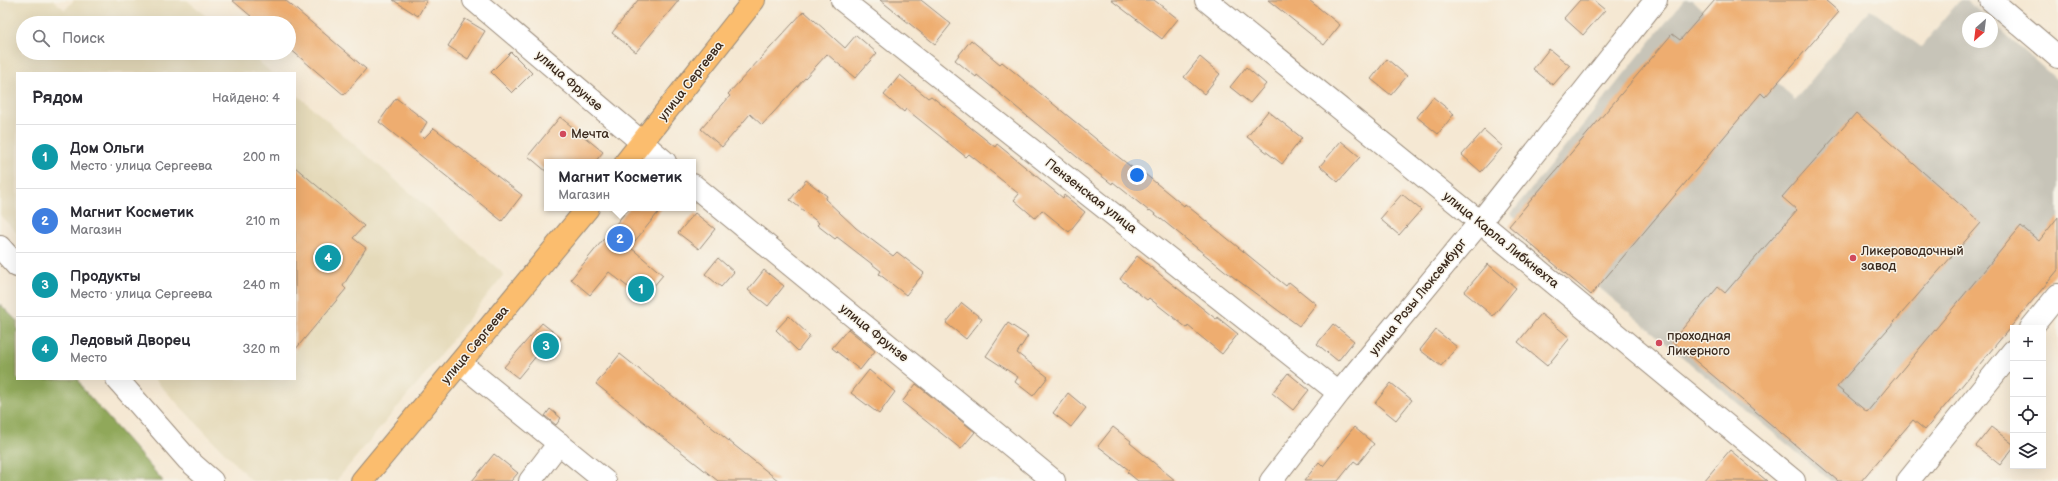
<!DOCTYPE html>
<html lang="ru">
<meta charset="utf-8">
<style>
body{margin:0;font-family:"Balsamiq Sans",sans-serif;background:#f7f7f7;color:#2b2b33}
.controls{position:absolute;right:12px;bottom:12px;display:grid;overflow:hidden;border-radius:0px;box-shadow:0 4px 16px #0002}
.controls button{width:36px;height:36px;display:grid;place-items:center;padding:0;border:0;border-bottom:1px solid #e1e1e2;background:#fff;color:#2b2b33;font:20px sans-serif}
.compass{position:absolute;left:1962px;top:12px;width:36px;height:36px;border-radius:50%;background:#fff;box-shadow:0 4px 16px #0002;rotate:208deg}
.you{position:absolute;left:1137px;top:175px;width:14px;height:14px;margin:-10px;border:3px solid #fff;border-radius:50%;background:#1a73e8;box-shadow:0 0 0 6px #1a73e833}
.badge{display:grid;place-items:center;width:26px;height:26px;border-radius:50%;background:#111827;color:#fff;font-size:13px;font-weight:700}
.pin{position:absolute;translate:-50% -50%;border:2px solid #fff;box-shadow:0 1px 4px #0006}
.popup{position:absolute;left:544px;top:159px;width:152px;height:52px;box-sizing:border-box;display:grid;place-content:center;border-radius:0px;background:#fff;filter:drop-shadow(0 1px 3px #0005);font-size:13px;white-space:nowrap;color:#7c7c81}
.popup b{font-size:15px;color:#2b2b33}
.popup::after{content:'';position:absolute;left:50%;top:100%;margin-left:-8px;border:8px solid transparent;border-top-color:#fff}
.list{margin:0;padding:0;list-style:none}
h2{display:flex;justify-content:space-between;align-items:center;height:52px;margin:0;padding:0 16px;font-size:17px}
h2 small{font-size:13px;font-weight:400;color:#7c7c81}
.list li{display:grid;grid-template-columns:26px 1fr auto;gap:12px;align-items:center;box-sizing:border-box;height:64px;padding:0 16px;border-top:1px solid #e1e1e2}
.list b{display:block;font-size:15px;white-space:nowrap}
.list p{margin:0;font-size:13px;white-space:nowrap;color:#7c7c81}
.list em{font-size:13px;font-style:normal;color:#7c7c81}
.icon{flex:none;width:22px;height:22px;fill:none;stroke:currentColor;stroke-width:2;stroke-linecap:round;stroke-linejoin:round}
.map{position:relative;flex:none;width:2058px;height:481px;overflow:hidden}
.search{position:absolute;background:#fff;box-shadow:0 4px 16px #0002;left:16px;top:16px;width:280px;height:44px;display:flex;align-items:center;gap:10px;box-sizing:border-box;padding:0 14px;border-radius:22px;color:#7c7c81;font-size:15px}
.panel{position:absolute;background:#fff;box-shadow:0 4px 16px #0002;left:16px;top:72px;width:280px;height:308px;border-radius:0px}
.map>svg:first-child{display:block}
.built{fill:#e5daba}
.industrial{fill:#c7c4b8}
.forest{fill:#90a85a;stroke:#66693c}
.building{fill:#eead70}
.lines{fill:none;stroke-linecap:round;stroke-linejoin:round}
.minor-casing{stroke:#988978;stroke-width:24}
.major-casing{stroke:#988978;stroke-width:24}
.minor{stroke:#fff;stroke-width:22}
.major{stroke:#fbbd6e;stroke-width:22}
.poi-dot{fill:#d1495b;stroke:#f7f3e8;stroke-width:1.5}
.labels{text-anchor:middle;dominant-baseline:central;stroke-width:3;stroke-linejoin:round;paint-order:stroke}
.street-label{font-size:13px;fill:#3b2a1e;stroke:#f7f3e8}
.poi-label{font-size:13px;fill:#3b2a1e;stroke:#f7f3e8;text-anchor:start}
</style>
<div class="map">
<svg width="2058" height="481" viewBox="0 0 2058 481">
<rect width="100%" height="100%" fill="#f7f3e8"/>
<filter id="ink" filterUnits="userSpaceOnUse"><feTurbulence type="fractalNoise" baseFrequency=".025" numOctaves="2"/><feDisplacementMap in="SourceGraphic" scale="8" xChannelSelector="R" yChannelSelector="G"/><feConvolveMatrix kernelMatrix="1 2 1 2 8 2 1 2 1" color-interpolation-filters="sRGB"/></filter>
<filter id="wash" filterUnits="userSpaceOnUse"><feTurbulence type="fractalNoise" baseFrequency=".012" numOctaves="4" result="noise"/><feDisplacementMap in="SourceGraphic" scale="16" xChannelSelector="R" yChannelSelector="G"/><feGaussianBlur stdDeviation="0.9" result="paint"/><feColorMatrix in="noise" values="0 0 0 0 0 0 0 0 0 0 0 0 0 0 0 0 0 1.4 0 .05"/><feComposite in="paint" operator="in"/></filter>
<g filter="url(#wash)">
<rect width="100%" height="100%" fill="#f5e8d3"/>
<path class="built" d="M0,0H53L65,10L74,0H187L214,23H23V53H248L272,73H17V233L0,215Z
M295,93L504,274L426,373L336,481H252L154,379H295Z"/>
<path class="industrial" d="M1684,0H1692L1795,100L1870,9L1921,47L1960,0H1967L1987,18H1968V42H1992V22L2058,81V242L1845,481H1831L1511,214Z"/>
<path class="forest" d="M0,304L17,321V379H78L83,389L163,481H0Z"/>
<g id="blocks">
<path class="building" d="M232,0H285L366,69L344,95L289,48V23H259Z
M393,0H427L418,16Z
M638,0H679L636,52L612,33Z
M880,0H921L951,24L935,44Z
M1111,0H1154L1178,19L1162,39Z
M1268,0H1309L1340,25L1324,45Z
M1580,0H1593L1605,10L1583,35L1564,18Z
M1715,0H1825L1839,12L1765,97L1761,93L1591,295L1509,226L1672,34L1680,40Z
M804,11L845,48L856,35L877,53L855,78L827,54L762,125L750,114L722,147L701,129L730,96L728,94Z
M465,19L485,31L468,59L448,46Z
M971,40L1000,64L1002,62L1107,148L1143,176L1145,174L1184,206L1185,204L1286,286L1289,282L1316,304L1299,326L1224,270L1150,210L1149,211L1113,182L1112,184L1077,157L977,75L976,77L955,60Z
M1549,49L1570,66L1553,85L1533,69Z
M511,52L532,73L512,93L491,72Z
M1200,57L1220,74L1204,94L1184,77Z
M1387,59L1407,76L1391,95L1371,79Z
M1246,67L1266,84L1250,103L1230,87Z
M900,75L928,98L931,96L995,147L997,144L1063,198L1064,195L1085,212L1069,232L1042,210L1035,218L1014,200L1019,194L969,154L966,157L906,109L904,112L884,95Z
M1433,97L1454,114L1438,134L1417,117Z
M396,98L427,122L420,134L424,138L434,128L522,195L502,221L379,122Z
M1268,111L1302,138L1282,164L1247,137Z
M1856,113L1981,223L1837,387L1867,412L2021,226L2039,241L2058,217V270L1925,430L1913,420L1861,481H1838L1672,341L1718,287L1725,293L1797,210L1782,197Z
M560,117L603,152L595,162H547V172L528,156Z
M1484,130L1503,147L1481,172L1462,155Z
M1341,141L1360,157L1338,182L1320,166Z
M295,167L364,226L353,238L366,248L343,286L346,289L295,350Z
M806,180L827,196L825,199L856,228L893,256L897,252L924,273L906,295L879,274L881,271L837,237L835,239L817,225L819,223L790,200Z
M1402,194L1421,210L1399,235L1380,219Z
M629,208H662L630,247L663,275L643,299L609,272L590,295L571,279Z
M695,213L715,229L699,249L678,233Z
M1137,256L1216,319L1217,317L1238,334L1222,354L1188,326L1187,328L1149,298L1147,300L1120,279Z
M718,258L734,272L721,287L705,274Z
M1488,264L1516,288L1493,316L1464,292Z
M764,270L784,286L768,306L748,290Z
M962,303L982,319L966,339L946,323Z
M1541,314L1570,338L1547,366L1518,342Z
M789,316L810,336L798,351L776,330Z
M542,323L561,338L548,354L542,349L518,378L504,367Z
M1008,323L1028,336L1017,353L1048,377L1033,396L1015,382L1018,377L986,356Z
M1333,324L1354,341L1338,361L1317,344Z
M848,329L875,351L860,370L832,348Z
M1436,330L1457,347L1441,366L1420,350Z
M620,354L779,481H718L596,384Z
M869,370L895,392L879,414L851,393Z
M1288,373L1309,390L1293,410L1272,393Z
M1391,383L1412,400L1396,420L1375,403Z
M916,384L975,432L961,449L902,402Z
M1068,393L1086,408L1071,427L1053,413Z
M550,409L561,418L556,425L545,416Z
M1113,427L1131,441L1130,443L1176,481H1138L1127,472L1129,470L1098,446Z
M1354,427L1374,444L1358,464L1354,461L1338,481H1304L1319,462L1323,466Z
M1991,427L2013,444V448L2000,465L1976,446Z
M1730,450L1767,481H1704Z
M494,454L518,473L511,481H472Z"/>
</g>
</g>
<g filter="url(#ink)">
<use href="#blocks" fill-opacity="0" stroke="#988978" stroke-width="1"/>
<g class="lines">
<g class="minor-casing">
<path id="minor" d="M474,0L665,162
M842,0L1339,393
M1206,0L1480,222L1794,481
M1991,0L2058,57
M693,185L1054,481
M0,247L17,266
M2031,328L2058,295
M460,363L605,481
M117,379L188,460L212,481
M530,481L559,443
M1271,481L1339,393L1480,222L1656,0
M1908,481L2013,351"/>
</g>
<g class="major-casing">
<path id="major" d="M626,162L754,0
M362,481L588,208"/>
</g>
<use href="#minor" class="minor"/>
<use href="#major" class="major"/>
</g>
</g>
<g class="poi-dot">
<circle cx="563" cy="134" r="4"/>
<circle cx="1853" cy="258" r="4"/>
<circle cx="1659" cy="343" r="4"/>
</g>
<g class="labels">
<g class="street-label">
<text transform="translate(569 81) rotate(41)">улица Фрунзе</text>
<text transform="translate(691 81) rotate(-52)">улица Сергеева</text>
<text transform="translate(1091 196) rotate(38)">Пензенская улица</text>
<text transform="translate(1501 240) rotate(39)">улица Карла Либкнехта</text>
<text transform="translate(1418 297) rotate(-51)">улица Розы Люксембург</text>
<text transform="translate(874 333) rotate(39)">улица Фрунзе</text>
<text transform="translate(475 345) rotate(-50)">улица Сергеева</text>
</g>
<g class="poi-label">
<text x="571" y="134">Мечта</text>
<text x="1861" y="251">Ликероводочный<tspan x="1861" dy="15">завод</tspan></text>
<text x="1667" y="336">проходная<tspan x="1667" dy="15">Ликерного</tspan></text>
</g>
</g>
</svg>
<div class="controls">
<button>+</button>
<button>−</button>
<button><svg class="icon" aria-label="locate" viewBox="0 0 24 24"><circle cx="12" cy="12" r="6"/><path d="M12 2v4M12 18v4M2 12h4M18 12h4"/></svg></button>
<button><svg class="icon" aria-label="layers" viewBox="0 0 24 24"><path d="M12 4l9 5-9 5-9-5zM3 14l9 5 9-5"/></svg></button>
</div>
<svg class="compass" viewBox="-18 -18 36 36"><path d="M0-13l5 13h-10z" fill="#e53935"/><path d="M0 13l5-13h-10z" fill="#7c7c81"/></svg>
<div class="you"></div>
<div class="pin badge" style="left:641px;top:289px;background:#0f9aa8">1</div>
<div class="pin badge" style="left:620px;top:239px;background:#3f7fe0">2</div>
<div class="popup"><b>Магнит Косметик</b>Магазин</div>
<div class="pin badge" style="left:546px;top:346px;background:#0f9aa8">3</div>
<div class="pin badge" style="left:328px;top:258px;background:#0f9aa8">4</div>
<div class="search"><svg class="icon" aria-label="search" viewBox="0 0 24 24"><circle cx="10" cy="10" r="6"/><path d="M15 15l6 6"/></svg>Поиск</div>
<section class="panel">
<h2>Рядом<small>Найдено: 4</small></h2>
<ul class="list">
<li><span class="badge" style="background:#0f9aa8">1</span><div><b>Дом Ольги</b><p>Место · улица Сергеева</p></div><em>200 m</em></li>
<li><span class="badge" style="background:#3f7fe0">2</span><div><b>Магнит Косметик</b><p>Магазин</p></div><em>210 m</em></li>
<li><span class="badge" style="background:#0f9aa8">3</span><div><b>Продукты</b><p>Место · улица Сергеева</p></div><em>240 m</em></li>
<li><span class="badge" style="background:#0f9aa8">4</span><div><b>Ледовый Дворец</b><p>Место</p></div><em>320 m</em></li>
</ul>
</section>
</div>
